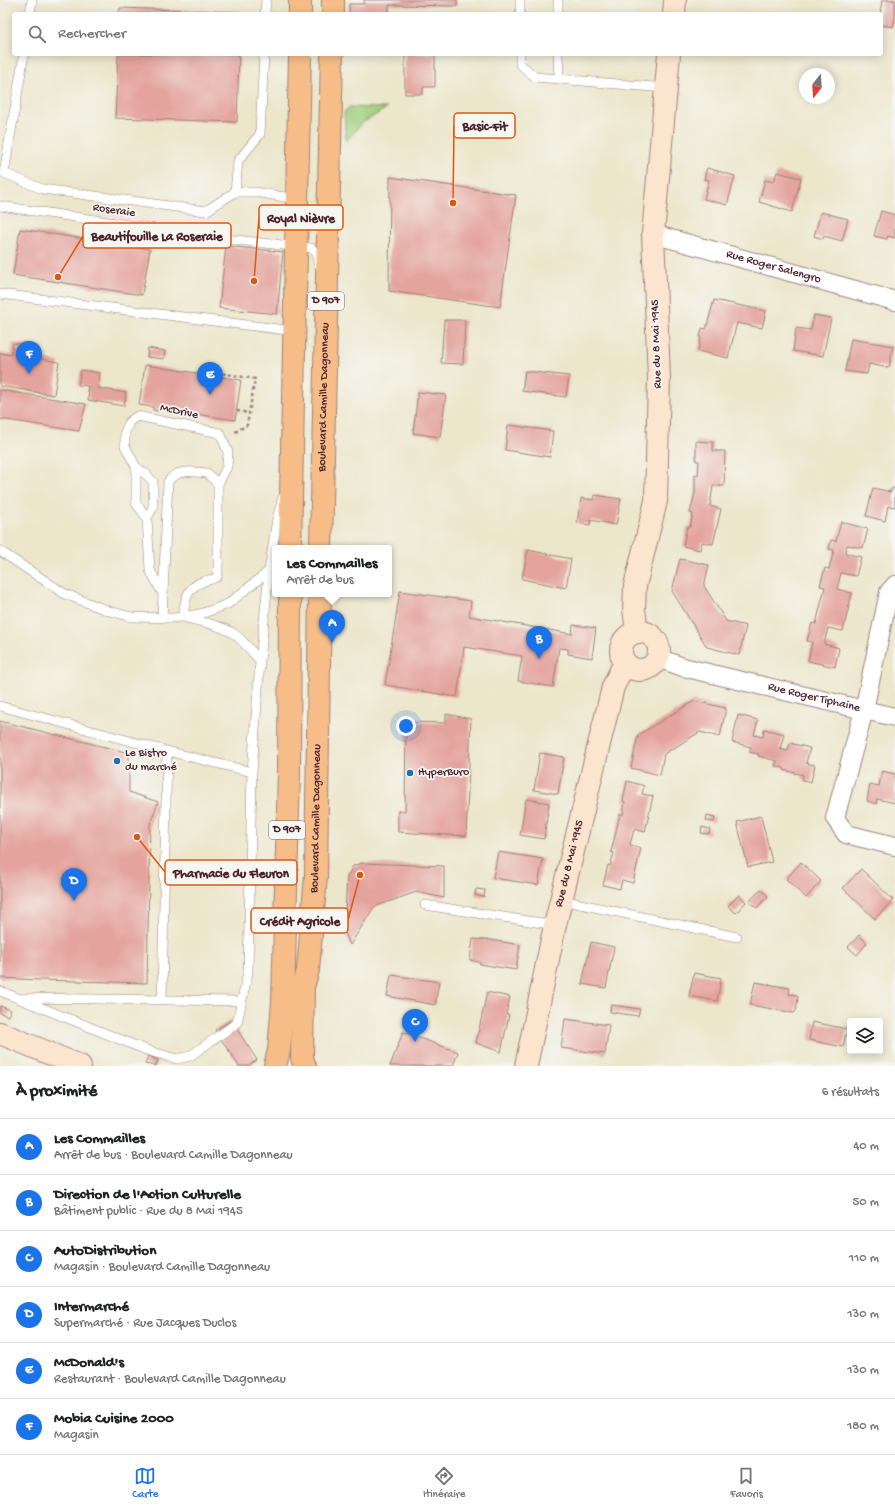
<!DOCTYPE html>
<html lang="fr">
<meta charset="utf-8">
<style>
body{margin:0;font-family:"Gochi Hand",sans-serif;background:#f6f6f6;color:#202124}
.controls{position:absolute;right:12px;bottom:12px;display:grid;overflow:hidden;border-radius:4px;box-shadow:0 2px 10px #0003}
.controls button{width:36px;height:36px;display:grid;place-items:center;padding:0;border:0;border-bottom:1px solid #e0e0e0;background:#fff;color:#202124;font:20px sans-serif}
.compass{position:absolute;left:799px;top:68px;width:36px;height:36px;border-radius:50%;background:#fff;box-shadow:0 2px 10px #0003;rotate:197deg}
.you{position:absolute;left:406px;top:726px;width:14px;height:14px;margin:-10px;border:3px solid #fff;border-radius:50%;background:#1a73e8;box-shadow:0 0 0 6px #1a73e833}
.badge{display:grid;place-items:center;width:26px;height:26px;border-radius:50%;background:#1a73e8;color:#fff;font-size:13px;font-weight:700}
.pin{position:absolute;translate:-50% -33px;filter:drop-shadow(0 1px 2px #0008)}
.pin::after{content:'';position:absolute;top:21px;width:14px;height:12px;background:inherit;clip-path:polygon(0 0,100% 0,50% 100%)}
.popup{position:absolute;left:272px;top:545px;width:120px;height:52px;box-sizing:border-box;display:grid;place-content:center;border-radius:4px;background:#fff;filter:drop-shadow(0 1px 3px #0005);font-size:13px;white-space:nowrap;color:#757577}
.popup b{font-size:15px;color:#202124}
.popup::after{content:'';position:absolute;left:50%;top:100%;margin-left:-8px;border:8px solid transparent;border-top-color:#fff}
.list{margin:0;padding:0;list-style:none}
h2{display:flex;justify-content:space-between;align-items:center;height:52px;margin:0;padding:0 16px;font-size:17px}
h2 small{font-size:13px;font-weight:400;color:#757577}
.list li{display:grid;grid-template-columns:26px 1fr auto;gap:12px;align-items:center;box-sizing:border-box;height:56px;padding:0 16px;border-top:1px solid #e0e0e0}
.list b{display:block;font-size:15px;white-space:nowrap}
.list p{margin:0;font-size:13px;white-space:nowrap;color:#757577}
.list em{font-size:13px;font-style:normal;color:#757577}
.icon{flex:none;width:22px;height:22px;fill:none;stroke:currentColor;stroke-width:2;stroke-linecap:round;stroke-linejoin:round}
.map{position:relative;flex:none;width:895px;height:1066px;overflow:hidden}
.search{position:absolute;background:#fff;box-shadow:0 2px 10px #0003;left:12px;right:12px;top:12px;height:44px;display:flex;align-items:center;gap:10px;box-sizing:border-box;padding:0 14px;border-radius:4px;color:#757577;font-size:15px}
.sheet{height:388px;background:#fff}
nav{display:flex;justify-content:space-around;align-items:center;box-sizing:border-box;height:56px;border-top:1px solid #e0e0e0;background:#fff;font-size:11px;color:#757577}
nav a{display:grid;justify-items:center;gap:2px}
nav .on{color:#1a73e8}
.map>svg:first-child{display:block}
.green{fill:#a1d07e;stroke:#767854}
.building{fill:#e4a39c}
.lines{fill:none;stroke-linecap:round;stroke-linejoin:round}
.lane-casing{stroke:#9b827b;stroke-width:10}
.street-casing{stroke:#9b827b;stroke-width:20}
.secondary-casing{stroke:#9b827b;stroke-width:24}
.primary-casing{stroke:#9b827b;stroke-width:24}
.path{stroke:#9b827b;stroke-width:2.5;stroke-dasharray:3 3;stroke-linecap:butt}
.lane{stroke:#fff;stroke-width:9}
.street{stroke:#fff;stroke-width:18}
.secondary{stroke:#fce5cf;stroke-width:22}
.primary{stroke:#f7bd88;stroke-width:22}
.poi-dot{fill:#1f6fb2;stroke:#f6f6f2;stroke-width:1.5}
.labels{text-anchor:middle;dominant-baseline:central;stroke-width:3.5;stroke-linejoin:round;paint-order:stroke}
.shield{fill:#f6f6f2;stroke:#7e6067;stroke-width:1}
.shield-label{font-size:11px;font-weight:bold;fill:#4a1f2b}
.street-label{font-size:12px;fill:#4a1f2b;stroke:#f6f6f2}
.poi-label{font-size:12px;fill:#4a1f2b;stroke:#f6f6f2;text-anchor:start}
.leader{fill:none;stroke:#e0560e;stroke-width:1.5}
.callout-dot{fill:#e0560e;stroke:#f6f6f2;stroke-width:1.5}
.callout{fill:#f6f6f2;stroke:#e0560e;stroke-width:1.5}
.callout-label{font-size:13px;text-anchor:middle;font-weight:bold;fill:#4a1f2b}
</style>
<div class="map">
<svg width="895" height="1066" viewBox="0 0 895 1066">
<rect width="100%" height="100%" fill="#f6f6f2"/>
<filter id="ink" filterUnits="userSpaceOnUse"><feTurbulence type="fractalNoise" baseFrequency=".025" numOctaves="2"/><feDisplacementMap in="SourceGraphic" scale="8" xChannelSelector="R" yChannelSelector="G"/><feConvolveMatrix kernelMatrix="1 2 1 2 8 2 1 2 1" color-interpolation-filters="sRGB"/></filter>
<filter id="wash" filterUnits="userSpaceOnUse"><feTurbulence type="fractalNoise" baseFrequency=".012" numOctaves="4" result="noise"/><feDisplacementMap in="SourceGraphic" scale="16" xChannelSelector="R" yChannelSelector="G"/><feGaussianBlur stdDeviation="0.9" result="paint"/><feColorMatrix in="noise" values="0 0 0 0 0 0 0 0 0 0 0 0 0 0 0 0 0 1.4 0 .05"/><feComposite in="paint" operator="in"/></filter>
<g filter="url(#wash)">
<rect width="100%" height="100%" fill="#ece6cb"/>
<path class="green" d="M349,107L387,108L362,123L346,141L344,112Z"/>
<g id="blocks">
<path class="building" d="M364,0H457V6L389,5V14H349V4H364Z
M882,0H895V18L893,27L881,25L880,14Z
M120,8L240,12V14H119Z
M118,54H239L237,122L115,118Z
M405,54H435V87H423V94H405Z
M707,168L735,176L727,205L704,199L709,180L704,179Z
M777,172L801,178L792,212L759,202L765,180L774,182Z
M390,177L516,195L500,307L389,291Z
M881,211L895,215V238L888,236L887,239L874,236Z
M821,212L848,219L842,241L824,236L823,239L814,236Z
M20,229L150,249L142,295L13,275Z
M226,246L283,252L277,314L219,308Z
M714,300L766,311L762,328L737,323L728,358L698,351L701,338L700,337L702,328L706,329Z
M814,315L831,318L823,356L793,351L796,328L811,330Z
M444,320H465L463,364L441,363Z
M851,339L893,346L889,368L869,364L867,374L845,371Z
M13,343L37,346L35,358L59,362L54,395L0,386V353L11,355Z
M148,348L165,351L164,359L147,357Z
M145,365L241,380L235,420L195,414L194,417L187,416V413L159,408V411L153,410V407L139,405Z
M81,370L100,373L98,388L126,393L124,406L88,400L89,391H87L88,386L78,385Z
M525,371L569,376L566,397L522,391Z
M0,390L86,404L79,431L0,419Z
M418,392L446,395L440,437L413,433Z
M508,425L553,431L550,457L505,450Z
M696,441L713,442V451H725L724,486H713L710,506L721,509L713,544L702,542L700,550L683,546L687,527H690L693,514L690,513L695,493V475H698L699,461H696Z
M873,488L891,492L892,488H895V507L888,506L885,521L866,516Z
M595,495L621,499L616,525L591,520L590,525L577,523L581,498L594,500Z
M841,522L868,529L863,548L847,545L845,553L861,557L856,576L841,573L837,589L852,593L843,631L828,628L824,644L839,648L835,667L808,661L812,642L807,641L812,623L816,624L825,587L820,586L825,568L829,569L834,550L829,549L831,540L836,541Z
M528,550L571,559L566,588L522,579Z
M680,559L709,565L704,586L726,621L746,626L739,655L707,647L672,591Z
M400,591L471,601L469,616L572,634L573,625L596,628L592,658L568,654V649L559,648L553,687L518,681L522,656L464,647L457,697L385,685Z
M694,701L726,708L720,737L700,732L664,754L660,775L631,768L638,735Z
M446,714L471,719L466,836L398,832V811H405L406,722L446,723Z
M738,715L758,720L754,735L763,737L764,729L784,734L780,749L788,751L790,743L810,748L806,763L815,765L811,782L802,780L803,775L784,770V768L775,766L777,761L758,756L759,754L749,752L751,747L732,742Z
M0,721L129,753V792L158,802L150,824L147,983L40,980L0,978Z
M540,753L564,757L558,794L534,790Z
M882,771L895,774V803L877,799L876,804L867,801L870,784L879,786Z
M627,781L644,786L642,794L653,796L645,832L634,829L630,845L641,848L633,883L622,880L620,889L603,885L608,865L610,866L614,853L611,852L620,814L623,815L624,808L625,802L623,801Z
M526,799L549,803L544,839L520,835Z
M707,815L715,817L714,822L706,821Z
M761,816L772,862L748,867L737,822Z
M702,827L710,829L709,834L701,833Z
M498,852L543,859L538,885L493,878Z
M801,862L821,881L806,898L786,879Z
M362,863L444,866V898L416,892L374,907L350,945L344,930L347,877L353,866Z
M861,869L893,900L875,919L843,888Z
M476,889L485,890L484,897L475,895Z
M761,889L768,896L757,908L749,902Z
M739,895L746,902L736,913L728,906Z
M859,935L867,943L857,955L848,947Z
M473,939L484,940L485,939L520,945L516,970L480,964L479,962L470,960Z
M591,942L614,947L606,988L582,984Z
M694,973L721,978L717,1001L689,996Z
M391,975L439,982L435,1005L387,996Z
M755,982L790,988L789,994L797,995L798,997L796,1011L794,1013L750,1005Z
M487,992L510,997L506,1014L509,1015L501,1052L476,1043Z
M611,1005L640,1009L638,1016L610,1012Z
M0,1006L11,1010L8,1016L0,1013Z
M565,1019L609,1025L605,1054L561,1048Z
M231,1020L257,1060L248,1066H239L215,1030Z
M812,1022L847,1029L843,1047L809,1040Z
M403,1032L458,1052L453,1066H390Z
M148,1056L158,1060L156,1066L145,1064Z"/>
</g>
</g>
<g filter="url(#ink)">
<use href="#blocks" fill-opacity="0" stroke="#9b827b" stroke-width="1"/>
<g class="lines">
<g class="lane-casing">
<path id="lane" d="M520,0V14
M558,0V14
M30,14L32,0
M265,14L266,0
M24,54L4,173L42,189L206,211L235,192H255L296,199
M520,54V64L535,77L665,88
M558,54L559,78
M235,192L238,161L260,134L264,54
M0,206L217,238L311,248L317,253L318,264
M0,294L294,331
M136,467V503L147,518
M0,551L65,594L109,611L132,617L173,618L200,614L212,610L228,604L269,571L277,519L283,497
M163,594L150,570L147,518L153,507V482L147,475L136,467L125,446V432L129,422L137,416L220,433L228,452L227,467L218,484
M162,618L168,482C177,468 193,472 207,473L218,484V573L217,577C212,580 207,580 202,582C186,588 185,601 183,617
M186,618C201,622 218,624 231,632C243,639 251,651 260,661
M0,706L167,751L162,1000
M167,751L252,772
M561,900L737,937
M425,905L555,925
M0,991L149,1051L177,1059L190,1056L237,1023L248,972L252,772L260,661L269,571
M24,998L242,1001"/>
</g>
<g class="street-casing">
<g id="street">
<path id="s1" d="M653,234L895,301"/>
<path d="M895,585L889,592L864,710L895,717"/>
<path id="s2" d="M658,658L683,667L864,710L835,818L846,834L895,846"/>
</g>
</g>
<g class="secondary-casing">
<g id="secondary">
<path d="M674,14L675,0"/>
<circle cx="640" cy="651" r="19"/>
<path d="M637,632L634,609L635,586L656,501L659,378L653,234L669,54"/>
<path d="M0,1033L80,1066"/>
<path id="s3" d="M526,1066L555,925L613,687L624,664"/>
</g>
</g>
<g class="primary-casing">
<g id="primary">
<path d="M300,14V0"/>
<path d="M333,14V0"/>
<path d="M290,548L300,54"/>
<path id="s4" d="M321,548L332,54"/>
<path d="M275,1066L279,1050L283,1002L289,771L290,594"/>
<path id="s5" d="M305,1066L302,1058L303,987L308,970L316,876L320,594"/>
</g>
</g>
<path class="path" d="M209,375V371L255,379L247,425L235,432
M237,411L249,413"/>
<use href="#lane" class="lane"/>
<use href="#street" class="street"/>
<use href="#secondary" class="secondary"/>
<use href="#primary" class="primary"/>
</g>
</g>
<g class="poi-dot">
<circle cx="117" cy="761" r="4"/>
<circle cx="410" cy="773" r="4"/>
</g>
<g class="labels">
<g class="shield">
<rect x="308" y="292" width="36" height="18" rx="3"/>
<rect x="269" y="821" width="36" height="18" rx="3"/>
</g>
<g class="shield-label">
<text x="326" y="301">D 907</text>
<text x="287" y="830">D 907</text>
</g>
<g class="street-label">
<text transform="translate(114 211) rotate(8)">Roseraie</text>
<text stroke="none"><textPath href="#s1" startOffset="125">Rue Roger Salengro</textPath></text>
<text transform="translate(657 344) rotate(-92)">Rue du 8 Mai 1945</text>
<text stroke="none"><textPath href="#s4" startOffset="151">Boulevard Camille Dagonneau</textPath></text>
<text transform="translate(179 412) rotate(12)">McDrive</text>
<text stroke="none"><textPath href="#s2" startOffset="161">Rue Roger Tiphaine</textPath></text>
<text stroke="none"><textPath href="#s5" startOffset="249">Boulevard Camille Dagonneau</textPath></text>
<text stroke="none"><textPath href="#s3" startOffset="207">Rue du 8 Mai 1945</textPath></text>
</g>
<g class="poi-label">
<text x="125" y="754">Le Bistro<tspan x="125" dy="14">du marché</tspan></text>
<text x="418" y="773">HyperBuro</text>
</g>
</g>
<path class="leader" d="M453 203L454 126M254 281L259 217M58 277L83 236M137 837L165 872M360 875L348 920"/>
<g class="callout-dot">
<circle cx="453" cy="203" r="4"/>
<circle cx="254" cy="281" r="4"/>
<circle cx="58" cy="277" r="4"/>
<circle cx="137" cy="837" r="4"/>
<circle cx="360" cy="875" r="4"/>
</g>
<g class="callout">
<rect x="454" y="113" width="61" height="25" rx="4"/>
<rect x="259" y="205" width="84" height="25" rx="4"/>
<rect x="83" y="223" width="148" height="25" rx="4"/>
<rect x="165" y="860" width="132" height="25" rx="4"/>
<rect x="251" y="908" width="97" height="25" rx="4"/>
</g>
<g class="callout-label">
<text x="485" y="130">Basic-Fit</text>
<text x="301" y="222">Royal Nièvre</text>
<text x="157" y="240">Beautifouille La Roseraie</text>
<text x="231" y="877">Pharmacie du Fleuron</text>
<text x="300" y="925">Crédit Agricole</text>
</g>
</svg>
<div class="controls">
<button><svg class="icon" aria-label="layers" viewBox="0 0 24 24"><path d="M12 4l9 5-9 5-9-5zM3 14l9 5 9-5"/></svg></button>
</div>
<svg class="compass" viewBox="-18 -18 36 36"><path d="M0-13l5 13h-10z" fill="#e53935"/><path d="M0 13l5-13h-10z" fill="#757577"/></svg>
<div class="you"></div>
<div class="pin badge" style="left:332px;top:643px">A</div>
<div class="popup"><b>Les Commailles</b>Arrêt de bus</div>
<div class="pin badge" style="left:539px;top:659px">B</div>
<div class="pin badge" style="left:415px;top:1042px">C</div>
<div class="pin badge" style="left:74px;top:901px">D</div>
<div class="pin badge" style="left:210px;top:395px">E</div>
<div class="pin badge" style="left:29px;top:374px">F</div>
<div class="search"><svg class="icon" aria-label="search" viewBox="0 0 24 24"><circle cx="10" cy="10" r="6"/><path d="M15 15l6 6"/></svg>Rechercher</div>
</div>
<section class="sheet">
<h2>À proximité<small>6 résultats</small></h2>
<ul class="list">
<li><span class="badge">A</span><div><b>Les Commailles</b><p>Arrêt de bus · Boulevard Camille Dagonneau</p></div><em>40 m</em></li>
<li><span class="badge">B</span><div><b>Direction de l'Action Culturelle</b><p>Bâtiment public · Rue du 8 Mai 1945</p></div><em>50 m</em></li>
<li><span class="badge">C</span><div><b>AutoDistribution</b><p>Magasin · Boulevard Camille Dagonneau</p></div><em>110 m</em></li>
<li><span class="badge">D</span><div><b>Intermarché</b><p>Supermarché · Rue Jacques Duclos</p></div><em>130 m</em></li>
<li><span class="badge">E</span><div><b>McDonald's</b><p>Restaurant · Boulevard Camille Dagonneau</p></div><em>130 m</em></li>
<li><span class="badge">F</span><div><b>Mobia Cuisine 2000</b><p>Magasin</p></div><em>180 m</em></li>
</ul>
</section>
<nav>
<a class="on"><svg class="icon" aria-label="map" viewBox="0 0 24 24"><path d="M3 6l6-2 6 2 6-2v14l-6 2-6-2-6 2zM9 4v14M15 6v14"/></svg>Carte</a>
<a><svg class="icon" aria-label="directions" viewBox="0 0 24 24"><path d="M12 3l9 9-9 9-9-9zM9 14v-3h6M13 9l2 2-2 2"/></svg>Itinéraire</a>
<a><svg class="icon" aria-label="saved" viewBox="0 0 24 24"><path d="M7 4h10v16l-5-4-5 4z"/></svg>Favoris</a>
</nav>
